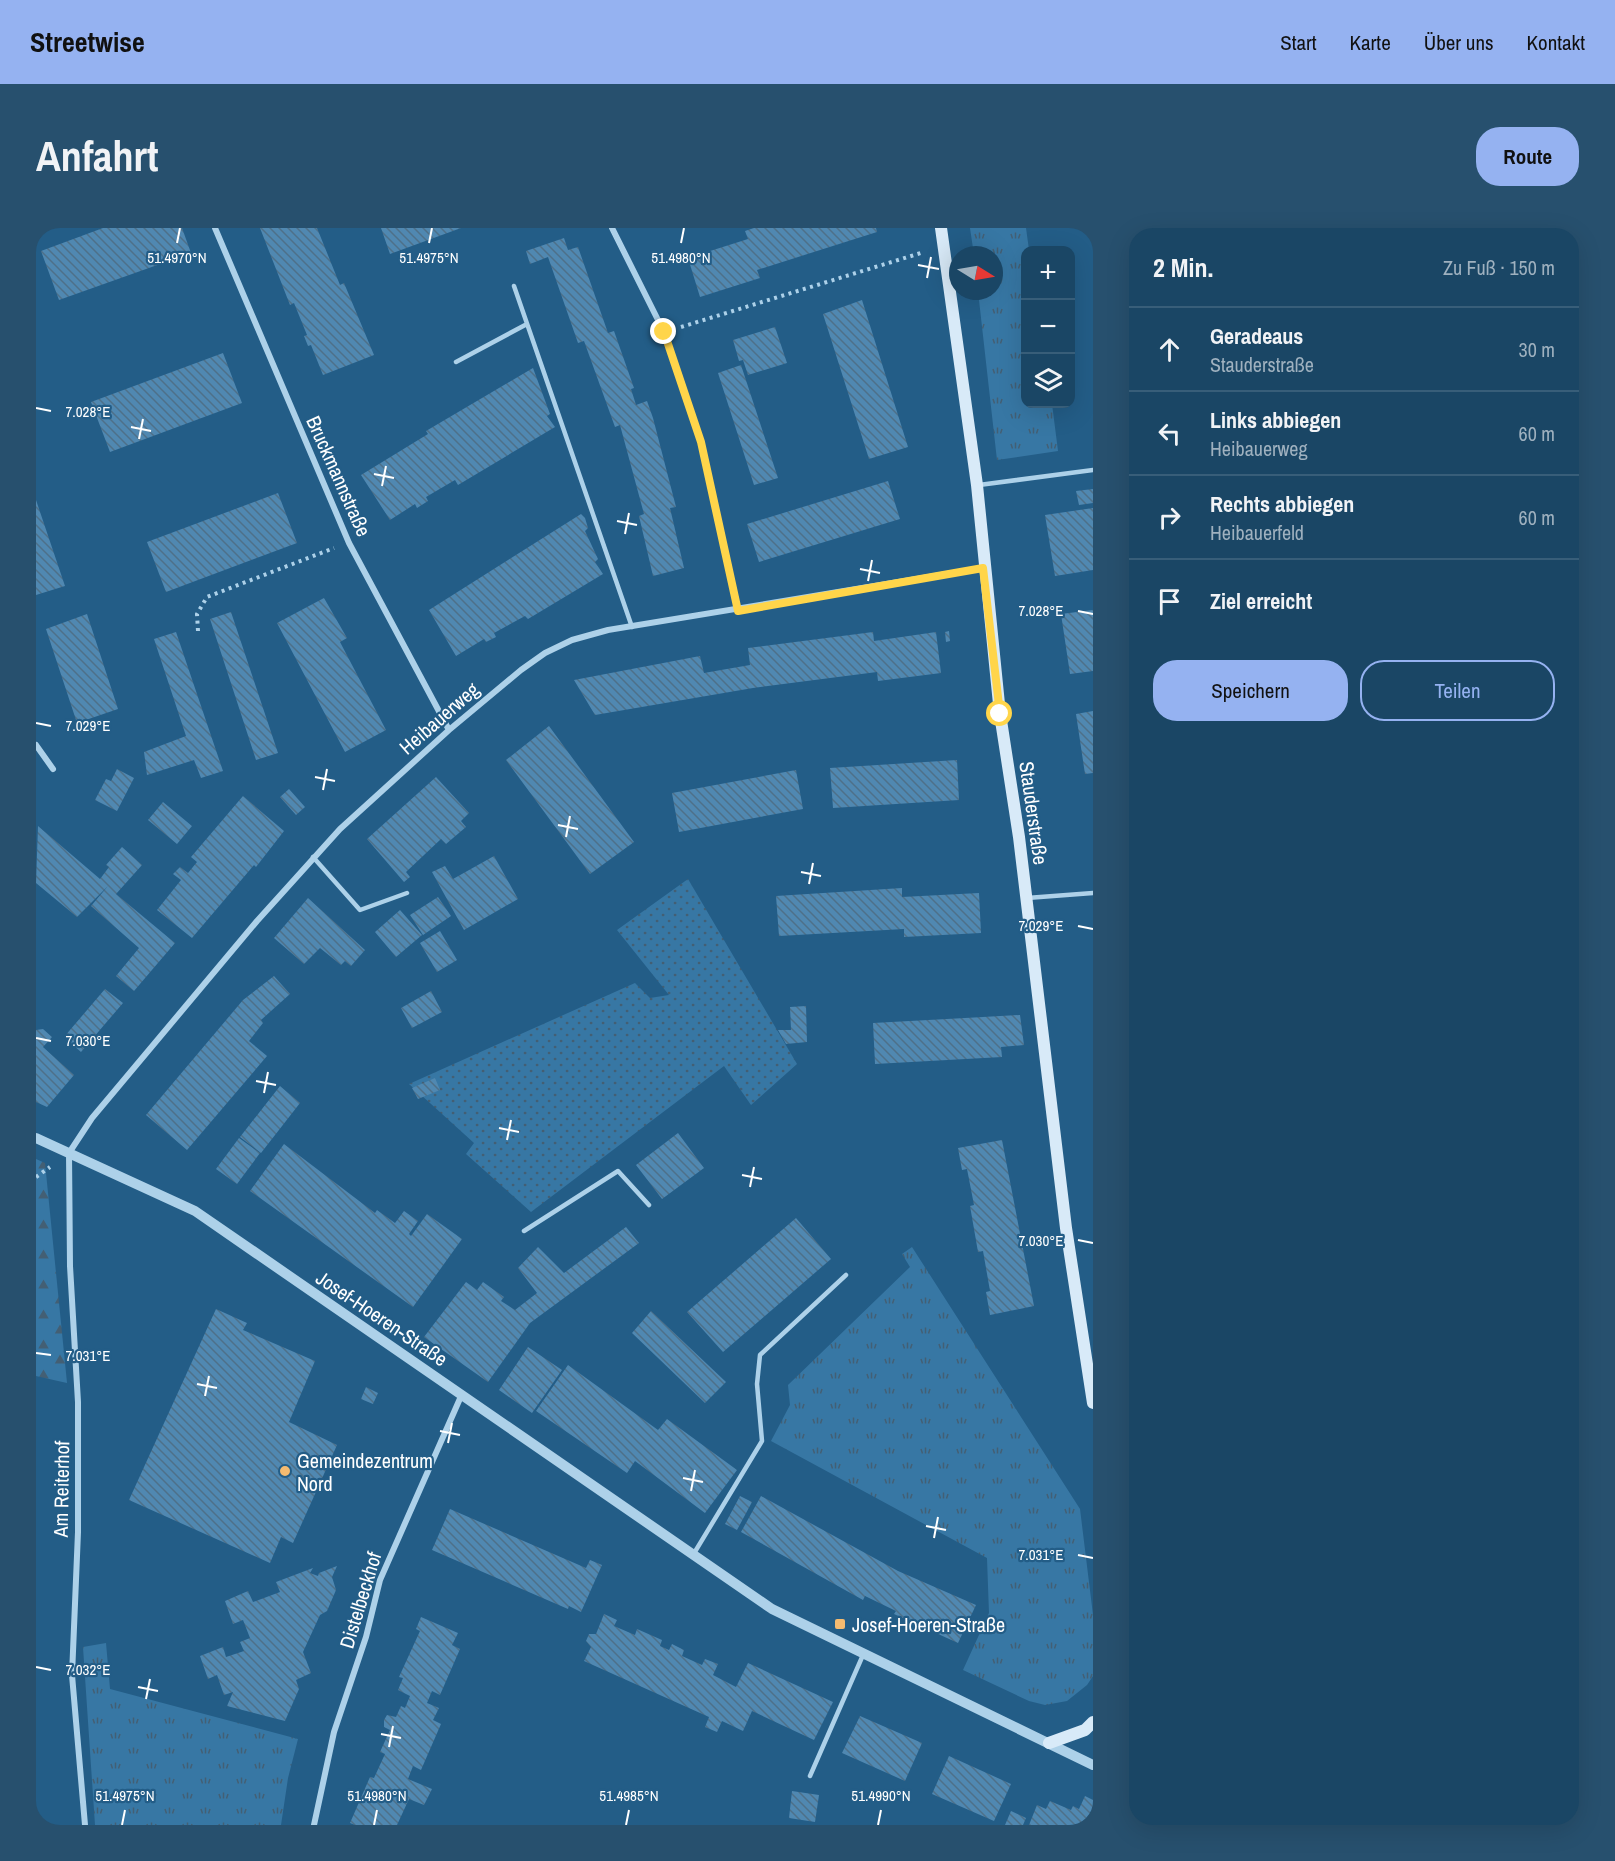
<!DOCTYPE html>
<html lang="de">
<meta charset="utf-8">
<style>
body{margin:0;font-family:"Archivo Narrow",sans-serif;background:#27506e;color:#f1f3f6}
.controls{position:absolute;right:18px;top:18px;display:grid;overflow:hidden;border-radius:12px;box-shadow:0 6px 24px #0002}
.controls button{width:54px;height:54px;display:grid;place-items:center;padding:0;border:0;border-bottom:2px solid #385e79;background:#1a4665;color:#f1f3f6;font:30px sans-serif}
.compass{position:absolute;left:913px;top:18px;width:54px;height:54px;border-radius:50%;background:#1a4665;box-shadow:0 6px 24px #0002;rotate:101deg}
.stop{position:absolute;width:18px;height:18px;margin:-14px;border:4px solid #ffd54a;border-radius:50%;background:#fff}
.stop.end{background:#ffd54a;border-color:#fff;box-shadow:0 2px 6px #0008}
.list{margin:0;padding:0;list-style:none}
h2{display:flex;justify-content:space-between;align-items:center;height:78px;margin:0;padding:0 24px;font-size:26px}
h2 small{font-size:20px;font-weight:400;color:#9fb1bf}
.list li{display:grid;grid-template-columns:39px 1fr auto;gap:18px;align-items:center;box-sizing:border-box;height:84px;padding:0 24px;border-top:2px solid #385e79}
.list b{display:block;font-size:22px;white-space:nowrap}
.list p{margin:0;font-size:20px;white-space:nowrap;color:#9fb1bf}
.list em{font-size:20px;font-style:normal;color:#9fb1bf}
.actions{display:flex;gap:12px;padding:18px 24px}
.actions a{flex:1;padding:14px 0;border:2px solid #95b2f1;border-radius:24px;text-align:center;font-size:21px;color:#95b2f1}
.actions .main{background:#95b2f1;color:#111}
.icon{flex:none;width:33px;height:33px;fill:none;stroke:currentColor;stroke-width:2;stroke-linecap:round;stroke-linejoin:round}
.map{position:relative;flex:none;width:1057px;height:1597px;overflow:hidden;border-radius:24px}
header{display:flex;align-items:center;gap:36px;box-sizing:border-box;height:84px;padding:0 30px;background:#95b2f1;color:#111}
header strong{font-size:28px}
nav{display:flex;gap:33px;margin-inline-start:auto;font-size:21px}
.intro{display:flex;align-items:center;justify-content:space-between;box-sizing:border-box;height:144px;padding:0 36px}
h1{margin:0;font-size:42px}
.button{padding:15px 27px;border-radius:24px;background:#95b2f1;color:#111;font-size:21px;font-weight:700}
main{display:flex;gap:36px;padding:0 36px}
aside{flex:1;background:#1a4665;border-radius:24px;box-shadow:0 6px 24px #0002}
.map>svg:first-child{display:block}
.grass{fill:url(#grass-tufts)}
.forest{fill:url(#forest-firs)}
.garden{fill:url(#garden-dots)}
.building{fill:url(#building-back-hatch)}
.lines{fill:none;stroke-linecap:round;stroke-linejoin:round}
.path{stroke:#add1e9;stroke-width:4;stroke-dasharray:3 4.5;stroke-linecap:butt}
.service{stroke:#add1e9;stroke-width:4.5}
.minor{stroke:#add1e9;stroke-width:6}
.tertiary{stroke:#add1e9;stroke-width:10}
.secondary{stroke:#d8eaf8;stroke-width:12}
.route{stroke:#ffd54a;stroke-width:8}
.ticks{fill:none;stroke:#fff;stroke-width:2}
.poi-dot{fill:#f5bb70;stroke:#235d87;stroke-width:2}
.labels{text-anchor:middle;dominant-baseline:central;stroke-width:4.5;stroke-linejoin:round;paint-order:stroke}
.street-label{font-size:20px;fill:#fff;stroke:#235d87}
.poi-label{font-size:20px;fill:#fff;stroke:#235d87;text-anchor:start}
.ticks-label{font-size:15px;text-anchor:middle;fill:#fff;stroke:#235d87;stroke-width:4.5;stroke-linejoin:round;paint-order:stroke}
</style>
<header>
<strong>Streetwise</strong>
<nav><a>Start</a><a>Karte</a><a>Über uns</a><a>Kontakt</a></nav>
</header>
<div class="intro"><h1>Anfahrt</h1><a class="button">Route</a></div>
<main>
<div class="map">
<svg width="1057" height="1597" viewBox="0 0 1057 1597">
<defs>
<pattern id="grass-tufts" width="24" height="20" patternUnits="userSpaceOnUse" patternTransform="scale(1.5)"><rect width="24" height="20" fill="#3777a4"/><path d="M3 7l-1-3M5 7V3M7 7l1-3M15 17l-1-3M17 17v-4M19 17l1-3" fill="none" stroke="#435f74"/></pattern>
<pattern id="forest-firs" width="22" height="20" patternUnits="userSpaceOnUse" patternTransform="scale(1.5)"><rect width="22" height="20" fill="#3777a4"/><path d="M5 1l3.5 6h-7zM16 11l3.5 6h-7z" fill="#435f74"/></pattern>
<pattern id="garden-dots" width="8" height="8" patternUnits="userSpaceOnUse" patternTransform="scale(1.5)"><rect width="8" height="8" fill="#3777a4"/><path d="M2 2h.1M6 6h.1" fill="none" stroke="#435f74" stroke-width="1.8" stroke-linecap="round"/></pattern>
<pattern id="building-back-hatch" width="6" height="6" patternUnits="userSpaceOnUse" patternTransform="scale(1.5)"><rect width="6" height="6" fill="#5088b1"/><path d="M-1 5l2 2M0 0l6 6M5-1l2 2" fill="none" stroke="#4e7089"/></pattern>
</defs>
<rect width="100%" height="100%" fill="#235d87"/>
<path class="grass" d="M934,0H990L993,22H990V176H1016L1022,223L961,232L942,63H958V27H938Z
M876,1019L1044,1281L1057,1387V1448L1051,1457L1031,1473L1009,1477L993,1473L927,1442L953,1385L951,1330L735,1213L754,1177L752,1157L874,1039L866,1026Z
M70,1415L74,1461L262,1511L252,1550L245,1597H59L47,1419Z"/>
<path class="forest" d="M0,931L9,935L31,1155L0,1148Z"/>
<path class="garden" d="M652,651L761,836L715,877L688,838L495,984L430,926L438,915L373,856L599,755L614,770L633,767L581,702Z"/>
<path class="building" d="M67,0H146L155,25L23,72L5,23Z
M224,0H281L304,57L308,55L338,127L287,147L275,117L272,118L268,108L271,107L258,75L254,77Z
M345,0H425L354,26Z
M718,0H840L841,4L721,42L724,50L664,69L652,30L712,11L709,3Z
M528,10L532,22L542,19L572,105L578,103L598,160L595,161L600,177L611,173L617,190L640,279L634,280L648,340L617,348L603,288L608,286L584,197L579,199L548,113L542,115L512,29L494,36L490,23Z
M826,72L872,219L833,231L787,86Z
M739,99L751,135L712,147L707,132L703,133L697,112Z
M187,125L206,175L74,224L55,174Z
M705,137L742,250L718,257L682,145Z
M497,140L514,186L511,188L519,199L422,257L419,252L390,269L392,273L381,280L379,276L354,292L325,247L392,206L390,203Z
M852,253L864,291L723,334L711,296Z
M1057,261V275L1043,277L1040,263Z
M242,265L261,315L130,364L111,314Z
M0,272L29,358L0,367Z
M1057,280V342L1019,348L1009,287Z
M545,286L549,290L552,300L549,303L562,331L559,334L567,346L492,391L489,388L458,405L460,409L450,414L448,411L420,428L393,382Z
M288,370L311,410L304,414L350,502L309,524L241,395Z
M1057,382V443L1034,446L1025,386Z
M195,384L242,525L220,532L174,391Z
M51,386L82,481L41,495L10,401Z
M913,403L914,413L910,414L909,404Z
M140,404L187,543L165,550L158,532L111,547L108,524L150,508L118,411Z
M837,404L838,413L900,404L905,445L842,453L841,444L717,460L559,487L538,452L664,428L668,445L685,442L714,437L712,420Z
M1057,483V545L1049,546L1040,486Z
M513,498L598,614L554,646L470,532Z
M921,532L923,572L797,580L794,540Z
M81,541L98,550L81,583L59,572L70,551L75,553Z
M760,542L767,581L643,604L636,565Z
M400,549L433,585L425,593L430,599L410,616L405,611L370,644L374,649L368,654L331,611Z
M253,561L269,579L260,587L244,569Z
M207,568L248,603L220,639L218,637L156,710L121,682L145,652L137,646L144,639L152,645L161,634L155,629Z
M127,574L156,598L141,616L112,592Z
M2,598L64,651L73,639L70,637L86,619L106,637L80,666L139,715L98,763L80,748L103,720L55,678L72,658L41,689L0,655Z
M458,628L482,671L428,702L396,644L409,638L417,651Z
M866,660V669L943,665L945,705L868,709V701L743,708L740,668Z
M402,669L415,688L387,707L374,687Z
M272,670L329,722L315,738L309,733L305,737L284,720L268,736L238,710Z
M364,682L386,707L360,729L339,704Z
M404,703L421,732L401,744L384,715Z
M238,748L254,766L225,792L227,795L213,813L231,828L151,922L110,887L207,772Z
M69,761L87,775L45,824L28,809Z
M395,763L406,784L376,800L365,780Z
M770,778L771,814L750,816L742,802H755L754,779Z
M984,787L988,817L965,819L966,829L839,836L837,795Z
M7,801L16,809L7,819L38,847L11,879L0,874V802Z
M399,850L404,862L382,871L376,860Z
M244,858L264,875L225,925L204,909Z
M642,905L668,940L626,971L600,937Z
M203,910L224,925L201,956L180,941Z
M966,912L998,1078L954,1087L950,1064L954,1063L947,1023L942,1024L934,978L938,977L931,941L926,942L922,920Z
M248,916L339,985L341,982L359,995L368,983L382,993L373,1006L375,1008L391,986L426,1011L377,1079L214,963Z
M760,990L795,1031L687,1124L651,1084Z
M590,999L603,1015L494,1095L452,1154L388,1109L430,1054L441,1062L447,1054L468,1069L465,1073L479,1082L501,1065L482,1040L502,1019L528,1045Z
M180,1081L211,1095L207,1102L279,1133L253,1194L301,1217L257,1315L245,1309L234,1335L93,1272Z
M615,1083L690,1154L669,1175L596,1105Z
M492,1119L526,1142L496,1185L463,1162Z
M532,1137L622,1202L631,1191L701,1242L669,1285L599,1233L591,1245L500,1183Z
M330,1159L342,1165L337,1176L325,1171Z
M704,1268L716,1274L701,1302L689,1296Z
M725,1268L862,1343L940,1377L922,1415L858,1386L860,1383L829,1368L827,1372L705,1304Z
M414,1281L550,1340L554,1332L566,1337L545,1384L533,1378L532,1381L396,1322Z
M301,1338L296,1349L300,1362L291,1383L284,1387L267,1424L275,1445L260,1452L263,1461L249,1493L191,1478L197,1464L188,1467L181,1447L172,1451L164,1428L187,1419L190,1429L208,1423L204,1414L214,1410L207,1392L197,1396L189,1373L212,1363L217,1374L244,1364L240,1354L277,1340L274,1345L282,1348L283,1345Z
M568,1386L581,1392L578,1398L599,1407L601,1401L626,1412L624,1418L633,1422L636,1416L648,1422L646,1428L666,1437L669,1431L682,1436L677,1447L700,1459L712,1435L797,1474L778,1512L716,1483L707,1503L686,1493L681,1504L669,1499L673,1489L548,1433L555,1419L550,1413L553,1406H560Z
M385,1389L422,1405L416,1417L424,1421L404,1467L396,1463L391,1475L403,1480L397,1492L405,1496L385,1542L377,1538L372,1551L396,1561L388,1577L373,1571L361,1597H319L314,1595L334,1549L338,1550L349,1526L344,1524L354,1502L348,1499V1492L351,1487L360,1489L365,1478L369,1480L374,1468L362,1462L367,1450L363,1449L384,1403L380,1401Z
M824,1488L886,1515L869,1553L806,1525Z
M913,1528L975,1556L958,1593L896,1566Z
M756,1563L783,1567L779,1594L753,1590Z
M1049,1568L1057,1572V1597H993L1001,1577L1010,1581L1014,1573L1035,1582L1037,1578L1043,1581Z
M975,1583L990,1590L987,1597H969Z"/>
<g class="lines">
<path class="path" d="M645,99L888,24
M162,403L161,386L171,369L298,320
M0,949L14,939"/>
<path class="service" d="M478,58L596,399
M420,134L491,96
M943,257L1057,242
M277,629L324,682L371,665
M991,670L1057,665
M488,1003L582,943L613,977
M657,1327L726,1213L721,1156L724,1127L810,1047
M774,1548L827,1427"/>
<path class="minor" d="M179,0L313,315L413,502
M576,0L628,104L665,214L702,383
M0,517L17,541
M49,1597L36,1447L42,1304V1174L34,1038L33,925L56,890L221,693L304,601L413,502L485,442L509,425L536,412L572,402L947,340
M278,1597L298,1504L330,1409L344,1352L426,1166"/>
<path class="tertiary" d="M0,910L159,983L736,1381L1057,1537"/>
<path class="secondary" d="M905,0L941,257L964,486L983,609L1030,1000L1057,1175
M1013,1515L1049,1502L1057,1494"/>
</g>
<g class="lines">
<path class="route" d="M628,104L665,214L702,383L947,340L964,486"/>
</g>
<path class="ticks" d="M141,15L144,0M393,15L396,0M645,15L648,0M882,37L903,41M891,50L895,29M0,180L15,183M95,199L115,203M103,211L107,191M338,246L358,250M346,258L350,238M581,293L601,297M589,306L593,285M824,341L844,345M832,353L836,332M1042,383L1057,386M0,495L15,498M279,549L299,553M287,562L291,541M522,597L542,601M530,609L534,588M765,644L785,648M773,656L777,635M1042,698L1057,701M0,810L15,813M220,853L240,857M228,865L232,844M463,900L483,904M471,912L475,892M706,947L726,951M714,959L718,939M1042,1012L1057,1015M0,1125L15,1127M161,1156L181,1160M169,1168L173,1148M404,1203L424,1207M412,1215L416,1195M647,1250L667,1254M655,1263L659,1242M890,1298L910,1302M898,1310L902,1289M1042,1327L1057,1330M0,1439L15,1442M102,1459L122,1463M110,1471L114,1451M345,1506L365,1510M353,1519L357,1498M86,1597L89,1582M338,1597L341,1582M590,1597L593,1582M842,1597L845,1582"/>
<g class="poi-dot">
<circle cx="249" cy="1243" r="6"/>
<rect x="798" y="1390" width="12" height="12" rx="3"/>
</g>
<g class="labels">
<g class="street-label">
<text transform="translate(303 248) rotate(66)">Bruckmannstraße</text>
<text transform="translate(403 490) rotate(-41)">Heibauerweg</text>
<text transform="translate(998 585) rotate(82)">Stauderstraße</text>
<text transform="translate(346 1090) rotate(34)">Josef-Hoeren-Straße</text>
<text transform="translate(25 1261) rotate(-89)">Am Reiterhof</text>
<text transform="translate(324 1372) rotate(-73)">Distelbeckhof</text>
</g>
<g class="poi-label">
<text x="261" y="1232">Gemeindezentrum<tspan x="261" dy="23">Nord</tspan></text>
<text x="816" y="1396">Josef-Hoeren-Straße</text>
</g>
</g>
<g class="ticks-label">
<text x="141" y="35">51.4970°N</text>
<text x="393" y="35">51.4975°N</text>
<text x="645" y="35">51.4980°N</text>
<text x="52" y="189">7.028°E</text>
<text x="1005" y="388">7.028°E</text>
<text x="52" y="503">7.029°E</text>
<text x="1005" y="703">7.029°E</text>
<text x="52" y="818">7.030°E</text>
<text x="1005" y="1018">7.030°E</text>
<text x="52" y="1133">7.031°E</text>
<text x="1005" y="1332">7.031°E</text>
<text x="52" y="1447">7.032°E</text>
<text x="89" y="1573">51.4975°N</text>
<text x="341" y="1573">51.4980°N</text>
<text x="593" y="1573">51.4985°N</text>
<text x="845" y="1573">51.4990°N</text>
</g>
</svg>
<div class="controls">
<button>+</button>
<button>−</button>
<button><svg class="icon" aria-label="layers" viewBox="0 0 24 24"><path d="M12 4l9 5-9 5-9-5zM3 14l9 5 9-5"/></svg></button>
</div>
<svg class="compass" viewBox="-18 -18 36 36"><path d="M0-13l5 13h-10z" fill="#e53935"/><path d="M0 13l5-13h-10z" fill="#9fb1bf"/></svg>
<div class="stop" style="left:964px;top:486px"></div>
<div class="stop end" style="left:628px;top:104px"></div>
</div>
<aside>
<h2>2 Min.<small>Zu Fuß · 150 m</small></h2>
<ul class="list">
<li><svg class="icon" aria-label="ahead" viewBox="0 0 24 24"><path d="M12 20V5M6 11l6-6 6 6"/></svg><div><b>Geradeaus</b><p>Stauderstraße</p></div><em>30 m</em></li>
<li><svg class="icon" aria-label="left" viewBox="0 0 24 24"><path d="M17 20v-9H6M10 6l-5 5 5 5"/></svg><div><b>Links abbiegen</b><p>Heibauerweg</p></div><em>60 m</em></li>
<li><svg class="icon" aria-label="right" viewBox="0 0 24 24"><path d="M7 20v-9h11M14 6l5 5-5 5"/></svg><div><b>Rechts abbiegen</b><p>Heibauerfeld</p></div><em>60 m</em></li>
<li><svg class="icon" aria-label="arrive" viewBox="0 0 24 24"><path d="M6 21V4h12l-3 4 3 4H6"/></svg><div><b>Ziel erreicht</b></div></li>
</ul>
<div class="actions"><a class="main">Speichern</a><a>Teilen</a></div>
</aside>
</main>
